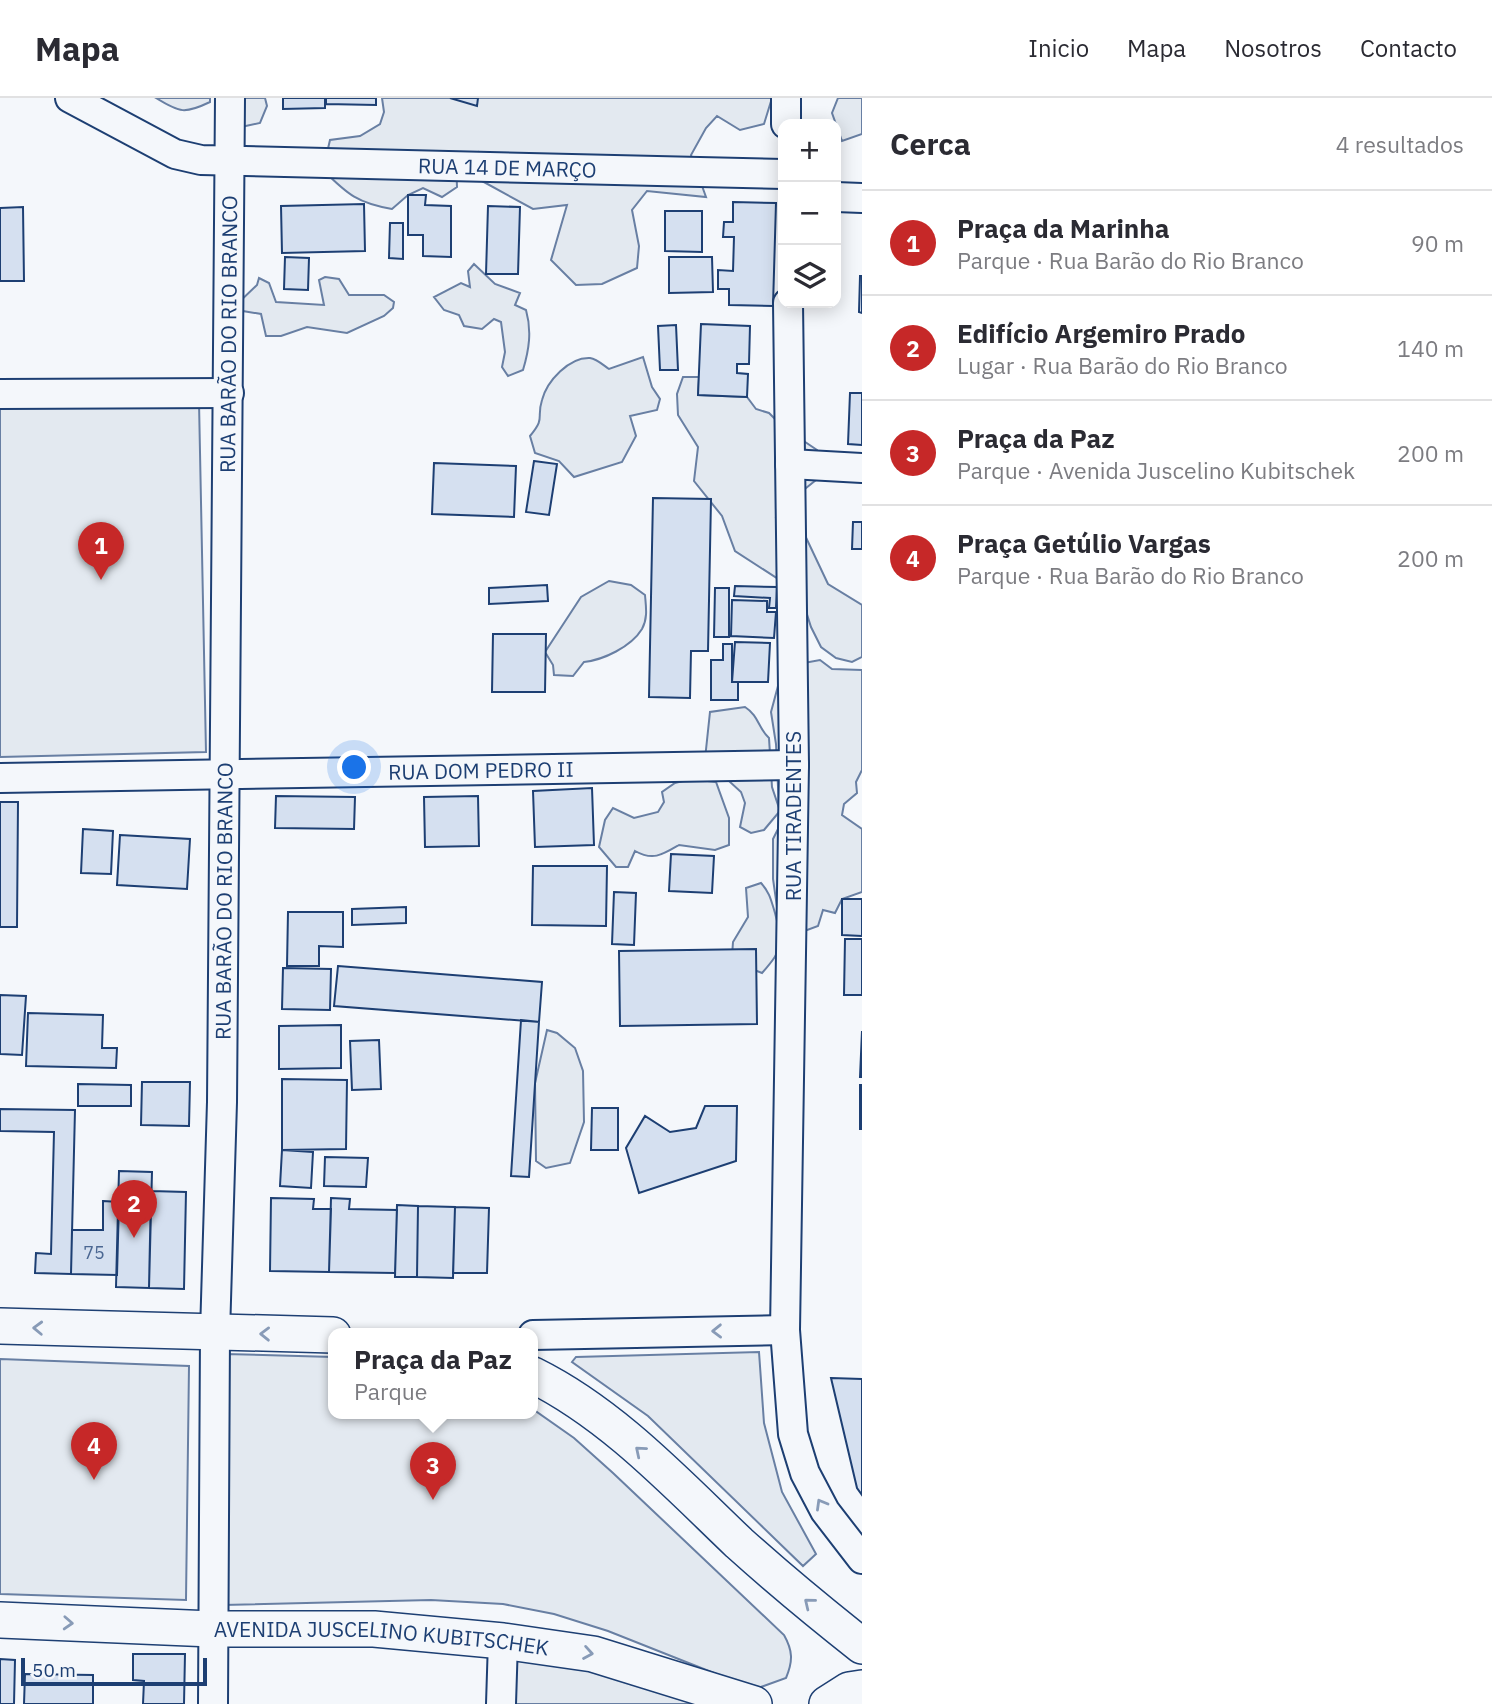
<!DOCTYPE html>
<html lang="es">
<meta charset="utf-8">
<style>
body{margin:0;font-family:"IBM Plex Sans",sans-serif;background:#f2f2f3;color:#2b2b33}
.controls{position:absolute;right:21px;top:21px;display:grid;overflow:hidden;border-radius:14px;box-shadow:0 4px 18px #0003}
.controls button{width:63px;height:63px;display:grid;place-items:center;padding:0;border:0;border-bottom:2px solid #e1e1e2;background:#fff;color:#2b2b33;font:35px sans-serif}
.scale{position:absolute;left:21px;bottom:18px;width:186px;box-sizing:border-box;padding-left:7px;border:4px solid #1d3f73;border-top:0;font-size:19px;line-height:24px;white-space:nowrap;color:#1d3f73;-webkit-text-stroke:5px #f4f7fb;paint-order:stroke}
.you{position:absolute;left:355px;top:670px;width:24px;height:24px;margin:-18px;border:5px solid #fff;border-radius:50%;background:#1a73e8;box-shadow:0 0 0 10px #1a73e833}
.badge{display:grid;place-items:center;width:46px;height:46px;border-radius:50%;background:#c62828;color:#fff;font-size:23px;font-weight:700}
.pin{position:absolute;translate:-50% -58px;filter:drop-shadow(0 2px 4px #0008)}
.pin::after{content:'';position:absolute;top:37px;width:24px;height:21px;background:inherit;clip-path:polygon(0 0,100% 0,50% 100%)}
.popup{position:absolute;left:328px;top:1230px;width:210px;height:91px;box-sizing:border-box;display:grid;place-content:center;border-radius:14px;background:#fff;filter:drop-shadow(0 2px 5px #0005);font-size:23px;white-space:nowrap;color:#7c7c81}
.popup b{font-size:26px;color:#2b2b33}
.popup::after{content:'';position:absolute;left:50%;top:100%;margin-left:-14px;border:14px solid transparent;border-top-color:#fff}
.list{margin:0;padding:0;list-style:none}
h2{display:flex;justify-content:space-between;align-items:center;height:91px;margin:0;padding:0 28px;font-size:30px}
h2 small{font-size:23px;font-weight:400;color:#7c7c81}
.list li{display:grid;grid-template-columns:46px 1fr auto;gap:21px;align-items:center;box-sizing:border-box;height:105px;padding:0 28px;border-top:2px solid #e1e1e2}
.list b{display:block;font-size:26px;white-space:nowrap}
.list p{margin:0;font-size:23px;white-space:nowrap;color:#7c7c81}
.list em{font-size:23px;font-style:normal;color:#7c7c81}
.icon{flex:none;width:38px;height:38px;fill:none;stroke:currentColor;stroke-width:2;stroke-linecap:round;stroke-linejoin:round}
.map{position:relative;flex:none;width:862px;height:1606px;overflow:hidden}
header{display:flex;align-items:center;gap:42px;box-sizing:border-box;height:98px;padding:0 35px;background:#fff;border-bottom:2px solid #e1e1e2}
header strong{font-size:33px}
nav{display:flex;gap:38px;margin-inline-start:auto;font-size:24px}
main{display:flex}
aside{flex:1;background:#fff}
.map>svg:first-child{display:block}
.green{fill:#e3e9f0;stroke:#687fa3;stroke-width:2}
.building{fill:#d5e0f0;stroke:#1d3f73;stroke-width:2}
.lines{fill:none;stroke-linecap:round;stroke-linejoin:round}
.minor-casing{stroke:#1d3f73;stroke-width:32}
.major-casing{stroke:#1d3f73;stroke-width:38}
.minor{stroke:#f4f7fb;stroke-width:28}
.major{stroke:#f4f7fb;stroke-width:35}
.oneway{stroke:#889bb7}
.labels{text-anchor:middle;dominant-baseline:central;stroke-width:5;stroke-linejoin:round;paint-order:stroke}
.number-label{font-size:18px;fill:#4b6792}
.street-label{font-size:21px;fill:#1d3f73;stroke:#f4f7fb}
</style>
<header>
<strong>Mapa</strong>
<nav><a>Inicio</a><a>Mapa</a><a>Nosotros</a><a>Contacto</a></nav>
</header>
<main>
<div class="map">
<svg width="862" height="1606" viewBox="0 0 862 1606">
<rect width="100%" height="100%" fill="#f4f7fb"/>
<path class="green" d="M156,0H210V4C185,16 180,15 156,0Z
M238,0H265L267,8L260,25L241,29Z
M382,0H772L764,26L740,32L717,18L706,30L691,57L706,99L647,93L632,112L639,148L637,170L602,186L576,187L551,162L567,107L533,111L482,83L478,54L456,60L457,89L442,99L423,90L408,97L392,111C358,105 348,97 323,72L330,42L360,38L380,26L384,14Z
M838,0H862V36L842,43L832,15Z
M474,166L495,186L520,195L515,207L526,212C532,233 529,252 523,272L508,278L502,269L505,254L501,224L494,221L482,231L464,228L459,217L444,212L434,199L461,185L470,189L468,173Z
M325,179L339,181L349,197H384L394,204L393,210L384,218L347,235L307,229L281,238H266L261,216L237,212L235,208L257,187L259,180L269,185L276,204L324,207L319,182Z
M643,259L652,289L660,301L657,312L630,318L636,338L622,364L574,379L559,363L535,355L530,338C546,319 536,321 542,302C547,283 569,259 590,260C597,261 603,267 609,271Z
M683,279H699L698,297L747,299L756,311L769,315L783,329L817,352L816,382L791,402L781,405L776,419L802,431L828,486L862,507V559L852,564L836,560L821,549L811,529L804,507L792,490L735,453L722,418L694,383L698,349L678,317L677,296Z
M199,304L206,654L0,659V309Z
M609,483L631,487L645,497C646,509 648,520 642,531C631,549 603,562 584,564L573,578L554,577L553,567L545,554L581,499Z
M820,562L832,571L862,572V672L856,684L857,695L844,706L842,717L862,731V794L842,801L835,815L823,812L818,828L791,838L777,809L773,781V741L779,729V714L764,732L751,735L740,729L745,705L741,694L705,661L710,614L745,609C759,618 758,630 769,640L772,689L779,710L776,646L771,614L778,588L793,567Z
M690,681L716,684L729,720V747L715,752L679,747C662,757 653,763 635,753L628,769H616L599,749L605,722L613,710L634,720L658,714L664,704L662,694L675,685Z
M761,785C770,795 771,802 775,815C783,846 784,850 762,875L744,868L732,858L733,844L748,819L746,790Z
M547,932L557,935L575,950L583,973L584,1024L570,1065L546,1070L536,1063L535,985Z
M759,1254L764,1325L782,1394L816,1456L803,1468L648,1318L572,1264L576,1259Z
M225,1256L333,1259V1316H533L534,1312L574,1340L613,1375L784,1537C793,1553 793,1563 786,1580L758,1590L729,1581L608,1533L554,1516L503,1506L431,1502L223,1507Z
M0,1261L189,1268L186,1502L0,1496Z
M514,1555L732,1606H512Z"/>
<path class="building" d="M283,0H325V10L283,11Z
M326,0H376V7L326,6Z
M450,0H478L477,8Z
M408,97H426L425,107L451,108V159L423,158V137H408Z
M733,104L776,105L773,208L729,207V191H718V172L733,173L734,139H723L724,124H733Z
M364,106L365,153L282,155L281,108Z
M488,108L520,109L518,176H486Z
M23,109L24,183H0V110Z
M665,113H702V154L665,153Z
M390,125H403V161L389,160Z
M285,159L309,160L308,192L284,191Z
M669,159H712L713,194L669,195Z
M860,178H862V215L859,214Z
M701,226L750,228L749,266H737V275L748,276L747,299L698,297Z
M676,227L678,272H660L658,228Z
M850,295H862V347L848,346Z
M534,363L557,366L549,417L526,414Z
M434,365L516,368L514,419L432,416Z
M653,400L711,401L708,553H691L690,600L649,599Z
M853,424H862V451H852Z
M547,487L548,503L489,506V490Z
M735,488L777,489L776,510H769L770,500L734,498Z
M715,490H729V539H714Z
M732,502L767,503V514H776L774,540L731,538Z
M493,536H546L545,594H492Z
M735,544L770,545L768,584H732Z
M723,546H732V584H738V602H711V562H723Z
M592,690L594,747L535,749L533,693Z
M276,698L355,699L354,731L275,730Z
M478,698L479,748L425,749L424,699Z
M0,704H18L17,829H0Z
M83,731L113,733L111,776L81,775Z
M120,737L190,741L187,791L117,787Z
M671,756L714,758L712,795L669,793Z
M533,768H607L606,828L532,827Z
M614,794L636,795L634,847L612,846Z
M842,801H862V838L842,837Z
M406,809V825L352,827V811Z
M288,814H343V849L319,848V868H287Z
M845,841H862V897H844Z
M756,851L757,926L620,928L619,853Z
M338,868L542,884L539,924L334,908Z
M283,870L331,871L330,912L282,911Z
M0,897L26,898L22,957L0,956Z
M28,915L103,917L102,950H117L116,970L26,968Z
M521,922L539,924L529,1079L511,1078Z
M341,927V970L279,971V928Z
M862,933V979H860Z
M379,942L381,991L352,992L350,943Z
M282,981L347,982L346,1051L282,1052Z
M142,984H190L189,1028L141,1027Z
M78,986L131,987V1008H78Z
M860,987H862V1031H860Z
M705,1008H737L736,1063L639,1095L626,1050L645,1018L670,1034L696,1030Z
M592,1010H618V1052H591Z
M0,1011L75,1012L71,1176L35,1175L36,1155L51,1156L54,1034L0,1033Z
M282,1052L313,1054L311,1090L280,1088Z
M325,1059L368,1060L366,1089L324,1088Z
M119,1073L152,1074L149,1190L116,1189Z
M151,1093L186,1094L184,1191L149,1190Z
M271,1100L314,1101L313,1111H331L329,1174L270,1173Z
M331,1100L350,1101L349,1111L397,1112L395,1175L329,1174Z
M103,1103L119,1104L117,1177L71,1176L72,1132H103Z
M397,1107L418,1108L417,1179H395Z
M418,1108L455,1109L453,1180L417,1179Z
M455,1109L489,1110L487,1175H453Z
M831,1280L862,1281V1397L857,1390Z
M133,1556H185L184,1606H143L144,1583L133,1582Z
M0,1561L15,1562L14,1606H0Z
M25,1576L93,1577V1606H24Z"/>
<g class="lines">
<g class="minor-casing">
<g id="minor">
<path id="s1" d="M70,0L175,56L201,62L783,76"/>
<path d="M786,0V26"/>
<path d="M836,99L862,100"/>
<path d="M788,205L794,667L785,1232L793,1336L805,1375L825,1413L862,1461"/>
<path d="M0,296L229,295"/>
<path d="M790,366L862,370"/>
<path id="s2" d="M0,680L794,667"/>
<path d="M533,1237L785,1232"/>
<path id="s3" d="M213,1606L215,1235L222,1004L230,0"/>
<path d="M501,1606L503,1543"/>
</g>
</g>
<g class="major-casing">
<g id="major">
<path d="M0,1228L333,1237"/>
<path d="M533,1277C612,1316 676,1385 739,1445C779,1481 820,1515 862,1548"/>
<path id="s4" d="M0,1522L212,1531H374L503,1543L593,1556L754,1606"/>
<path d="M827,1606L849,1592L862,1590"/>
</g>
</g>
<use href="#minor" class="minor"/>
<use href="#major" class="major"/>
</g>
<defs><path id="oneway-chevron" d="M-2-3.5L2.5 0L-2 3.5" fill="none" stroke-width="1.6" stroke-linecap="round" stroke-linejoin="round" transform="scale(1.75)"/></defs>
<g class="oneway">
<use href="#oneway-chevron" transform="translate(38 1230) rotate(-178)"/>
<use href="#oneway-chevron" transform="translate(717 1233) rotate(179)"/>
<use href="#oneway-chevron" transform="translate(265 1236) rotate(-179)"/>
<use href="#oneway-chevron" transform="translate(640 1353) rotate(-140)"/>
<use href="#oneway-chevron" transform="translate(821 1406) rotate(-120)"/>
<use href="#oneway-chevron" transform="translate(809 1505) rotate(-141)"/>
<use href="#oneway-chevron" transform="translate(68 1525) rotate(3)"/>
<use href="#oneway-chevron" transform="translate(588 1555) rotate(10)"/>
</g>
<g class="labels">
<g class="number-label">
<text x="94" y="1154">75</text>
</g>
<g class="street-label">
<text stroke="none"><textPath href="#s1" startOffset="452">RUA 14 DE MARÇO</textPath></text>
<text stroke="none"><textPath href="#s3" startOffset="1370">RUA BARÃO DO RIO BRANCO</textPath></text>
<text stroke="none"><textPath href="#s2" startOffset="481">RUA DOM PEDRO II</textPath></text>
<text transform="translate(793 718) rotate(-90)">RUA TIRADENTES</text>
<text stroke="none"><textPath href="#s3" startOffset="803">RUA BARÃO DO RIO BRANCO</textPath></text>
<text stroke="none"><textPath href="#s4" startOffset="382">AVENIDA JUSCELINO KUBITSCHEK</textPath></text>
</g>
</g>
</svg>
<div class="controls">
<button>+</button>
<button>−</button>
<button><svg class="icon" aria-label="layers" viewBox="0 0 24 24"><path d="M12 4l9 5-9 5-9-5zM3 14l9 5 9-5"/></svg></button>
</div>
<div class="scale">50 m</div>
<div class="you"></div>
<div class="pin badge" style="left:101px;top:482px">1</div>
<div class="pin badge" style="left:134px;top:1140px">2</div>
<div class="pin badge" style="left:433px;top:1402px">3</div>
<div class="popup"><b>Praça da Paz</b>Parque</div>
<div class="pin badge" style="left:94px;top:1382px">4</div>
</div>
<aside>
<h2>Cerca<small>4 resultados</small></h2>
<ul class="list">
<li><span class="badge">1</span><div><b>Praça da Marinha</b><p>Parque · Rua Barão do Rio Branco</p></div><em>90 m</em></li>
<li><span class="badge">2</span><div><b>Edifício Argemiro Prado</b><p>Lugar · Rua Barão do Rio Branco</p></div><em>140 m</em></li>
<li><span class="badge">3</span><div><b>Praça da Paz</b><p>Parque · Avenida Juscelino Kubitschek</p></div><em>200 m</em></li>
<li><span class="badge">4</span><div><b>Praça Getúlio Vargas</b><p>Parque · Rua Barão do Rio Branco</p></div><em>200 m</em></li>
</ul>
</aside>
</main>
